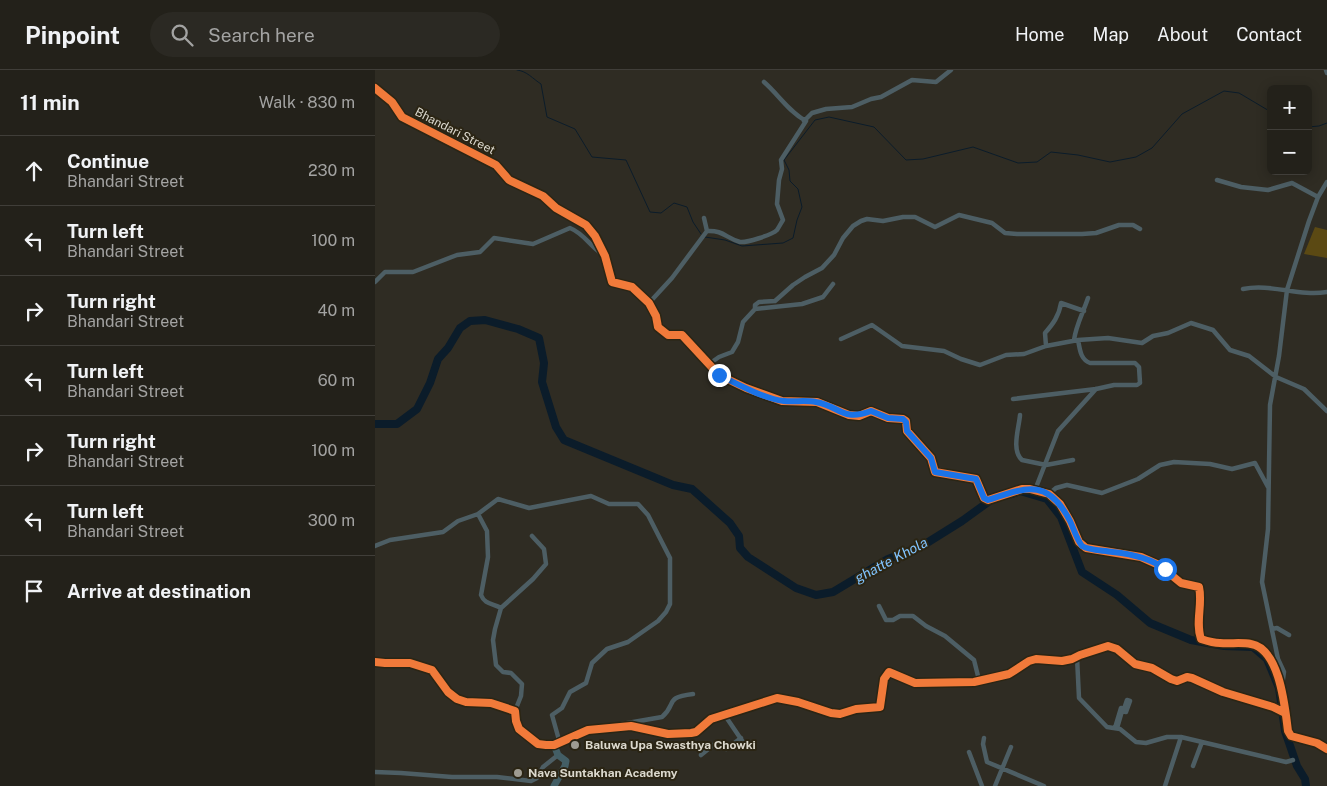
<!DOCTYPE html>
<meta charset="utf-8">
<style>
body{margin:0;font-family:"Public Sans",sans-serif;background:#2b2923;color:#f1f3f6}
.controls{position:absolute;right:15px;top:15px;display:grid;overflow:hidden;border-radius:8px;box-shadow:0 2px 12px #0003}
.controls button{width:45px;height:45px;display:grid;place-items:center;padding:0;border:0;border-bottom:1px solid #403e39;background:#23211a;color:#f1f3f6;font:25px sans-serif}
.stop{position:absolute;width:15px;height:15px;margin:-11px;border:4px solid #1a73e8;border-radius:50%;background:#fff}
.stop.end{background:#1a73e8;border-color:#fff;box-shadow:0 1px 5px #0008}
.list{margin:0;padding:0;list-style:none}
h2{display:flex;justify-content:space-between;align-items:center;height:65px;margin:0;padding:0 20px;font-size:21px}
h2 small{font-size:16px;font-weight:400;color:#a3a3a2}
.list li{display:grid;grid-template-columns:32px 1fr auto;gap:15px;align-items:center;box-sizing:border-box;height:70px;padding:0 20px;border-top:1px solid #403e39}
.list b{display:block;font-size:19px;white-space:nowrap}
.list p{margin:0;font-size:16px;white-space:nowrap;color:#a3a3a2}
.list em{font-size:16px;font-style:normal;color:#a3a3a2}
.icon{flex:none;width:28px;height:28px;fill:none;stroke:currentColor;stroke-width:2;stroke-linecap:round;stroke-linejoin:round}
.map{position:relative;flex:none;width:952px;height:716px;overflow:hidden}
header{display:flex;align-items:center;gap:30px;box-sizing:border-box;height:70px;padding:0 25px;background:#23211a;border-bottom:1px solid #403e39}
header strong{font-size:24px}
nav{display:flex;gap:28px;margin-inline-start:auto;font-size:18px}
.search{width:350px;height:45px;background:#2b2923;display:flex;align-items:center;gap:12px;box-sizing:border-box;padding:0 18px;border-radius:28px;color:#a3a3a2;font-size:19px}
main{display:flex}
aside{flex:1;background:#23211a}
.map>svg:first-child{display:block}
.grass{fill:#5b4913}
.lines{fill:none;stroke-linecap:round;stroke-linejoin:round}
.stream{stroke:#0b1c2a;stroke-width:1}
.river{stroke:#0b1c2a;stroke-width:8}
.street{stroke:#4d5e64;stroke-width:4.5}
.secondary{stroke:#435e65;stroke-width:7}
.cycleway-casing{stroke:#2b2514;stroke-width:11}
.cycleway{stroke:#f17a3a;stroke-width:8}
.route{stroke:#1a73e8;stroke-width:6}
.poi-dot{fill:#9f9c92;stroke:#2b2514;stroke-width:2}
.labels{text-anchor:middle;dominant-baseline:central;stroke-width:4;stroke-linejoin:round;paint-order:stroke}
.street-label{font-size:12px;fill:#dcd9ce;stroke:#2b2514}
.poi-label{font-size:12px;font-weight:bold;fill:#dcd9ce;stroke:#2b2514;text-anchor:start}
.water-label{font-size:14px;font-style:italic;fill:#82c5ff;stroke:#2b2514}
</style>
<header>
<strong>Pinpoint</strong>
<div class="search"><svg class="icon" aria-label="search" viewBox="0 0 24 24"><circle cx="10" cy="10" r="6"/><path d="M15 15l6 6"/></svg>Search here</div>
<nav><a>Home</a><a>Map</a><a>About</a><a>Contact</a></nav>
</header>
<main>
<aside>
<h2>11 min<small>Walk · 830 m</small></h2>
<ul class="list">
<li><svg class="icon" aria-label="ahead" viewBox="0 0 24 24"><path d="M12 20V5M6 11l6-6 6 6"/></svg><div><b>Continue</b><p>Bhandari Street</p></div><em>230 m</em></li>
<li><svg class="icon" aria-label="left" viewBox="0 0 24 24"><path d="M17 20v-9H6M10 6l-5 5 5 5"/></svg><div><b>Turn left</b><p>Bhandari Street</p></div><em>100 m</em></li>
<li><svg class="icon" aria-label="right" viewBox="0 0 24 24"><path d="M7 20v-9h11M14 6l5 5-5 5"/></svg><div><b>Turn right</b><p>Bhandari Street</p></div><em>40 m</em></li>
<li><svg class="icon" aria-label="left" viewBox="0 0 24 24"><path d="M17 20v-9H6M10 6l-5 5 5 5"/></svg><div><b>Turn left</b><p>Bhandari Street</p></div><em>60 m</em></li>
<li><svg class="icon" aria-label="right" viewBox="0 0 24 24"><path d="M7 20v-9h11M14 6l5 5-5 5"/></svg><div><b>Turn right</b><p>Bhandari Street</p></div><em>100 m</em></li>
<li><svg class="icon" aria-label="left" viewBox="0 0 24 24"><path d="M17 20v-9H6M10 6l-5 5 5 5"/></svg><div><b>Turn left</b><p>Bhandari Street</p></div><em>300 m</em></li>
<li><svg class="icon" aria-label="arrive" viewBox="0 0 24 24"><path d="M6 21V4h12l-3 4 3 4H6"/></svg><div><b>Arrive at destination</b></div></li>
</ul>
</aside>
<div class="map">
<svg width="952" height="716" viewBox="0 0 952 716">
<rect width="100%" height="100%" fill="#2f2c23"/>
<path class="grass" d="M940,157L952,160V188L929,184Z"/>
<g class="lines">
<path class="stream" d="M142,0C152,1 158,9 166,14L172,47L200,59L217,87L251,90L275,142L286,143L299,133L312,137L318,152L326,164
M933,57L944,56L952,53
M330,167L350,170L367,176L408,173L418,168L422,150L427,137L423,119L415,111L414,100L409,90L440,50L454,47L499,57L531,90L548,89L598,77L643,93L662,92L676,82L703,85L735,92L761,87L777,78L807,44L849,21L864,23L896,42"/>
<path class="river" d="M0,354H22L42,339L55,313L63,289L73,278L85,258L95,251L110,250L143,259L164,268L169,293L167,312L181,357L189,370L298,415L317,419L355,453L364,466L365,478L373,487L421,518L441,525L458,522L513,489L547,476L587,451L616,430L623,428
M637,424L645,421L672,429L686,447L707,502L742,525L775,553L816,570L849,576L878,577L892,589L904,618L910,661L922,696L930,709L931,716"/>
<path class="street" d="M951,0L952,3
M0,18L17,32L27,47L121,95L134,110L168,126L181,138L211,155L220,166L230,186L237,212L257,217L274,233L281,246L283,257L293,265H307L344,305L371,318L407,331L442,332L474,345L484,346L496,341L513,348L528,349L531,351L532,361L556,388L560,402L601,409L609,428L613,430L647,419H655L674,424L685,434L695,451L704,472L711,478L766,487L784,495L806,513L824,517C828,534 820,552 826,569C832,571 838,573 845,573C855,574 866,572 876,574C905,579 910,638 913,661L916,666L942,673L952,679
M429,51L437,43L451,39L477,37L496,29L506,27L537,10L561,12L576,0
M842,110L866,117L893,120L917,113L943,127
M332,161C348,160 351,168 365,172C371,173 397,165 402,160C404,157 406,153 408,150L402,134L404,110L407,99L406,90L431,51C414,42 403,24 389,12
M0,212L10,202H38L82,185L105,182L119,168L158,174L195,158C210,164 216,178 229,185
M868,219C896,213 924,227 952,222
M274,233L297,208L332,161L329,148
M380,239L427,234L448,227L458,214
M466,269L497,255L527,276L569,281L586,289L605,295L631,285L649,284L671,276L703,270L733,268L767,273L778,266L793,263L816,253L838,260L855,280L874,286L901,307L929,319L952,341
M699,270C701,255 708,243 713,228
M671,276L670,263C678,254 684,246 686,233L709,241
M334,294L344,287L357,282L363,272L368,252L380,239V235L384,232L400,231L418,215L430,207L447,198L459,185L468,168L478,156L486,151L492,149L508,151L528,147H540L560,157L584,145L617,153L630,163L642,164H707L721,163L744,155H758L765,159
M638,329L721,319L739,315H762L765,313L764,297L760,293H715C705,289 705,279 703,270
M645,345C644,358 636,380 647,390L671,395L698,390
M660,420L683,361L721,319
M674,424L681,418L692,415L727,423L763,409L785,395L799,392L835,394L857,399L880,393L893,417
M103,444L112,461L113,487L106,525C110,535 118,533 126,538
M0,476L15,470L68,462L83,451L103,444L123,429L154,438L216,426L234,434H263L273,445L295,488V534L291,542L283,551L253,572L232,579L217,593L211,613L195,622L187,638L177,645L184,670L180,674
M504,536L511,550H518L525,546H538L551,556L570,566L599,590L604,610
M897,559L902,558L914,565
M702,587L704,628L732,657L745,659L761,672L771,673L792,667H806L911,692L918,690
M907,616L909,602L903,589L887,512L893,459L895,335L904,286L912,220L934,151L943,127L952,112
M140,641L146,626L147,614L136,603L128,602L121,595L118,570L120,559L126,538L158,509L171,494L169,479L157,466
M349,644L372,678
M241,655L287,647C303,633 288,628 318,624
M740,658L746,638L749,639L752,630L755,631L751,642L747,641L742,658
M609,668L608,674L612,692L669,716
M179,675L213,660L224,659L256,656L293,664L316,663L321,662L336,649L402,628L423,632L456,643L465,644L481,639L505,637L509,609L514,602L540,613L599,612L634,604L654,591L661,589L687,591L697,589L705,585L733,576L742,579L760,594L777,598L796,609L802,611L812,607L817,608L848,622L898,637L910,643
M594,682L607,716
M326,685L342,672H344L351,679L366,668
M818,696L827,672
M0,702L26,703L77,707H122L156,711L162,708L168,697L183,685
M620,716L636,677
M790,716L806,667"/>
<path class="secondary" d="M0,592L10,593H35L57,600L73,622L82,629L91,632L116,633L140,641L141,651L144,659L163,674L179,675L183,685L191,691L190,696L179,716"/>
<g class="cycleway-casing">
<path id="cycleway" d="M0,18L17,32L27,47L121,95L134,110L168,126L181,138L211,155L220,166L230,186L237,212L257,217L274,233L281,246L283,257L293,265H307L344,305L371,318L407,331L442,332L474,345L484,346L496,341L513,348L528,349L531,351L532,361L556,388L560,402L601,409L609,428L613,430L647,419H655L674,424L685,434L695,451L704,472L711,478L766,487L784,495L806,513L824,517C828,534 820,552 826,569C832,571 838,573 845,573C855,574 866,572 876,574C905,579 910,638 913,661L916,666L942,673L952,679
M0,592L10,593H35L57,600L73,622L82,629L91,632L116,633L140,641L141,651L144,659L163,674L171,675H179L213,660L224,659L256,656L293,664L316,663L321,662L336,649L402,628L423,632L456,643L465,644L481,639L505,637L509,609L514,602L540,613L599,612L634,604L654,591L661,589L687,591L697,589L705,585L733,576L742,579L760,594L777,598L796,609L802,611L812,607L817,608L848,622L898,637L910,643"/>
</g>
<use href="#cycleway" class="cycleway"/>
</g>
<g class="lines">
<path class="route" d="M344,305C362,314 390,329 409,331C420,332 431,330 441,332C465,336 467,352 496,341L513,348L528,349L531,352L532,361L556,388L560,402L601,409L609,428L613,430C652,417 673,408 695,451C699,459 701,468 707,476C716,481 728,480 738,482C757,484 775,488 790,499"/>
</g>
<g class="poi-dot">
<circle cx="200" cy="675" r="5"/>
<circle cx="143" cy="703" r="5"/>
</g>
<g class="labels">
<g class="street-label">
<text transform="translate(80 61) rotate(27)">Bhandari Street</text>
</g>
<g class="poi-label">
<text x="210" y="675">Baluwa Upa Swasthya Chowki</text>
<text x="153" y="703">Nava Suntakhan Academy</text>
</g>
<g class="water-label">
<text transform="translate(516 490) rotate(-28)">ghatte Khola</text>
</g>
</g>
</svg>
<div class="controls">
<button>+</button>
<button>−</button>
</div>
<div class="stop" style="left:790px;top:499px"></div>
<div class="stop end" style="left:344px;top:305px"></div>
</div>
</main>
